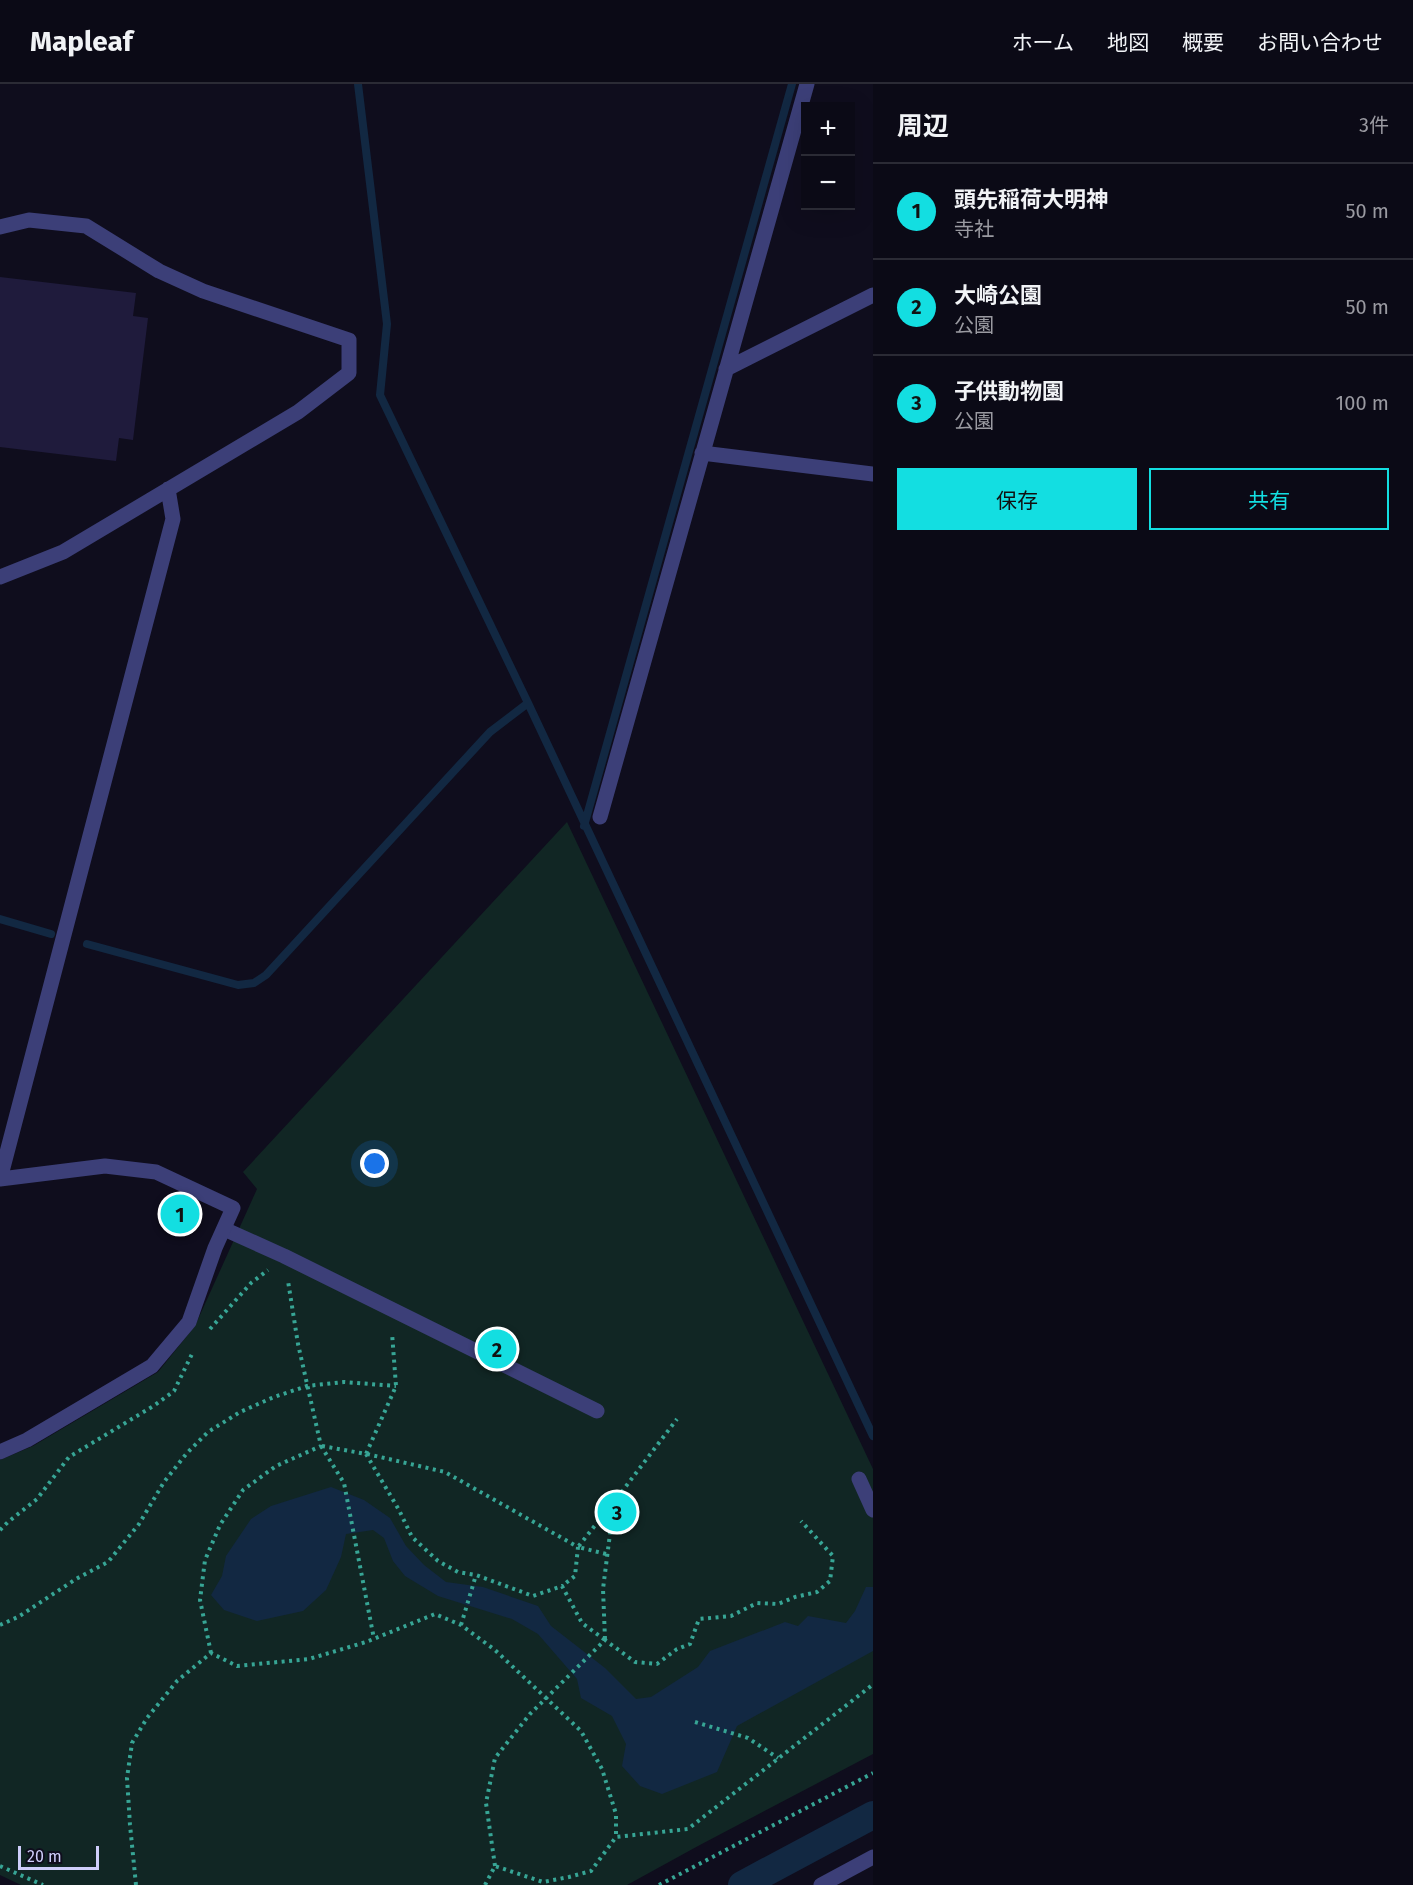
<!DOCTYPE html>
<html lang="ja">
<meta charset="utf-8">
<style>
body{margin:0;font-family:"Fira Sans","Noto Sans JP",sans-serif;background:#14131f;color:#f1f3f6}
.controls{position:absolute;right:18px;top:18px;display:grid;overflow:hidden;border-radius:0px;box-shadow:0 6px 24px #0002}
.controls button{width:54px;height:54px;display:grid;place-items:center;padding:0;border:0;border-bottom:2px solid #2b2b35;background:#0b0a16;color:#f1f3f6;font:30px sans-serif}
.scale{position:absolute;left:18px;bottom:15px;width:81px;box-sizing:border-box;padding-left:6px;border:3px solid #cfcefb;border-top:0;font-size:16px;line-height:21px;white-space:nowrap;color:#cfcefb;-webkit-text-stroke:4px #0f0d1d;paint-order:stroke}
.you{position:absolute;left:375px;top:1080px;width:21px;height:21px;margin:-15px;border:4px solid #fff;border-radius:50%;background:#1a73e8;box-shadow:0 0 0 9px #1a73e833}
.badge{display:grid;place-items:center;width:39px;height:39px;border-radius:50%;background:#13dee1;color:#111;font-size:20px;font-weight:700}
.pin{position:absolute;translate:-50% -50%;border:3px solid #fff;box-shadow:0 2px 6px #0006}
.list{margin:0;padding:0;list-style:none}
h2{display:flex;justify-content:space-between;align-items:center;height:78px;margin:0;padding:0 24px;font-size:26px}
h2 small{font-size:20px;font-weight:400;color:#9a9aa1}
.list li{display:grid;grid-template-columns:39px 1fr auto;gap:18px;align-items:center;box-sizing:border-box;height:96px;padding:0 24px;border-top:2px solid #2b2b35}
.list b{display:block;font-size:22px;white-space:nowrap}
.list p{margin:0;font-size:20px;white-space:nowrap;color:#9a9aa1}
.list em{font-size:20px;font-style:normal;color:#9a9aa1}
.actions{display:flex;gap:12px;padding:18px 24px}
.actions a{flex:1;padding:14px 0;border:2px solid #13dee1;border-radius:0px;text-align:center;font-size:21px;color:#13dee1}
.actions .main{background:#13dee1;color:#111}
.map{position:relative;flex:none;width:873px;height:1801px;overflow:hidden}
header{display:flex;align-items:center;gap:36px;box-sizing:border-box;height:84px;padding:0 30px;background:#0b0a16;border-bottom:2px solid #2b2b35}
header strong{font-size:28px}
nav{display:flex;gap:33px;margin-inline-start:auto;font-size:21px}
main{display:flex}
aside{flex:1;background:#0b0a16}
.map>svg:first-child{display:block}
.green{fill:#112624}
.water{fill:#122842}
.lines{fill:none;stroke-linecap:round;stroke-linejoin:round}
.stream{stroke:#122842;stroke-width:8}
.canal{stroke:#122842;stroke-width:28}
.building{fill:#1f1b3c}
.path{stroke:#37a595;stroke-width:4;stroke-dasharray:3 4.5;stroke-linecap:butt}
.service{stroke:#3c3f78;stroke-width:15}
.minor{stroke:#3c3f78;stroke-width:15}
</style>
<header>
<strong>Mapleaf</strong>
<nav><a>ホーム</a><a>地図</a><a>概要</a><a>お問い合わせ</a></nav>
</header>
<main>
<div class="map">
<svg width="873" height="1801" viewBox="0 0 873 1801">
<rect width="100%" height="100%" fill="#0f0d1d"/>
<path class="green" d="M567,738L873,1385V1670L698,1762L627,1801H21L0,1791V1376L33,1362L158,1288L195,1242L257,1105L243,1088Z"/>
<path class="water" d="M331,1403L364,1416L390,1434L406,1462L424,1481L446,1498L483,1503L538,1522L551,1542L605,1584L636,1615L651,1613L698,1583L710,1567L785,1538L798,1542L808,1532L846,1539L855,1527L866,1503H873V1567L737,1642L717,1688L662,1710L640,1702L622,1682L626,1660L612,1632L581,1614L577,1595L538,1550L512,1535L438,1512L405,1492L393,1477L384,1454L373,1446L346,1450L341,1473L326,1506L303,1527L257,1537L224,1526L211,1511L222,1492L226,1472L251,1435L271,1422Z"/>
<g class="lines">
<path class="stream" d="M358,0L387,240L380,311L528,619
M584,742L792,0
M0,835L51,850
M87,860L238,901L254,899L266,891L490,648L528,619L873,1352"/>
<path class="canal" d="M742,1801L873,1731"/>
</g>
<path class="building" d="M0,193L136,209L133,232L148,234L133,356L119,354L116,377L0,363Z"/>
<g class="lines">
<path class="path" d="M210,1245L251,1199L268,1186
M321,1362L344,1399L374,1555
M322,1362L366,1370L396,1302L392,1249
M366,1370L399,1426L412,1453L438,1477L458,1488L476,1491L533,1512L562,1502L582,1539L605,1556
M367,1370L445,1388L578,1463L575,1492L562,1502
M0,1446L8,1438L37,1415L69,1373L155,1321L174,1307L192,1270
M606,1470L578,1463L612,1420
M0,1541L18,1533L76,1495L108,1478L139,1440L164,1398L187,1369L208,1348L240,1328L274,1313L307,1302L344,1298L396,1302
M461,1541L476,1491
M605,1555L603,1505L614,1418L677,1335
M211,1569L200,1516L205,1476L220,1441L243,1406L276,1382L321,1362L298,1260L288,1197
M695,1638L748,1654L778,1674
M0,1782L43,1801
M495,1782L486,1719L495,1674L530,1630L605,1556L635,1578L657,1580L677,1565L690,1560L699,1535L731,1532L757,1519L778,1520L795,1513L817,1508L830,1497L833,1472L801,1437
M136,1801L130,1741L127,1694L132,1659L147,1634L177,1597L211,1569L237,1582L309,1575L366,1558L435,1530L461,1541L495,1566L581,1647L602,1685L616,1730V1753
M485,1801L495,1782L543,1798L569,1793L591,1787L616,1753L688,1745L871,1602
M659,1801L873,1689"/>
<path class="service" d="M224,1145L284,1172L597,1327
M859,1395L873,1426
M821,1801L873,1773"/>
<path class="minor" d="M0,143L29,136L86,142L159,187L203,207L349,256V289L298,328L63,468L0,493
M726,285L873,211
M702,369L873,390
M600,733L807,0
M0,1095L173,435L168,405
M0,1095L105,1082L156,1088L233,1124L215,1164L189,1238L152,1282L27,1356L0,1368"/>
</g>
</svg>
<div class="controls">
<button>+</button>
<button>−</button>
</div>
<div class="scale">20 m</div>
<div class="you"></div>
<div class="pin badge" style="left:180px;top:1130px">1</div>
<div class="pin badge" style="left:497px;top:1265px">2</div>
<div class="pin badge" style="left:617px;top:1428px">3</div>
</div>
<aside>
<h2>周辺<small>3件</small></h2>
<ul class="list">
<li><span class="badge">1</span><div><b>頭先稲荷大明神</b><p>寺社</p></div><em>50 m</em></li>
<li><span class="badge">2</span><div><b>大崎公園</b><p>公園</p></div><em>50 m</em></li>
<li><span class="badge">3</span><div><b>子供動物園</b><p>公園</p></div><em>100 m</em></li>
</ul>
<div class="actions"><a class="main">保存</a><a>共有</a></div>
</aside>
</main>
